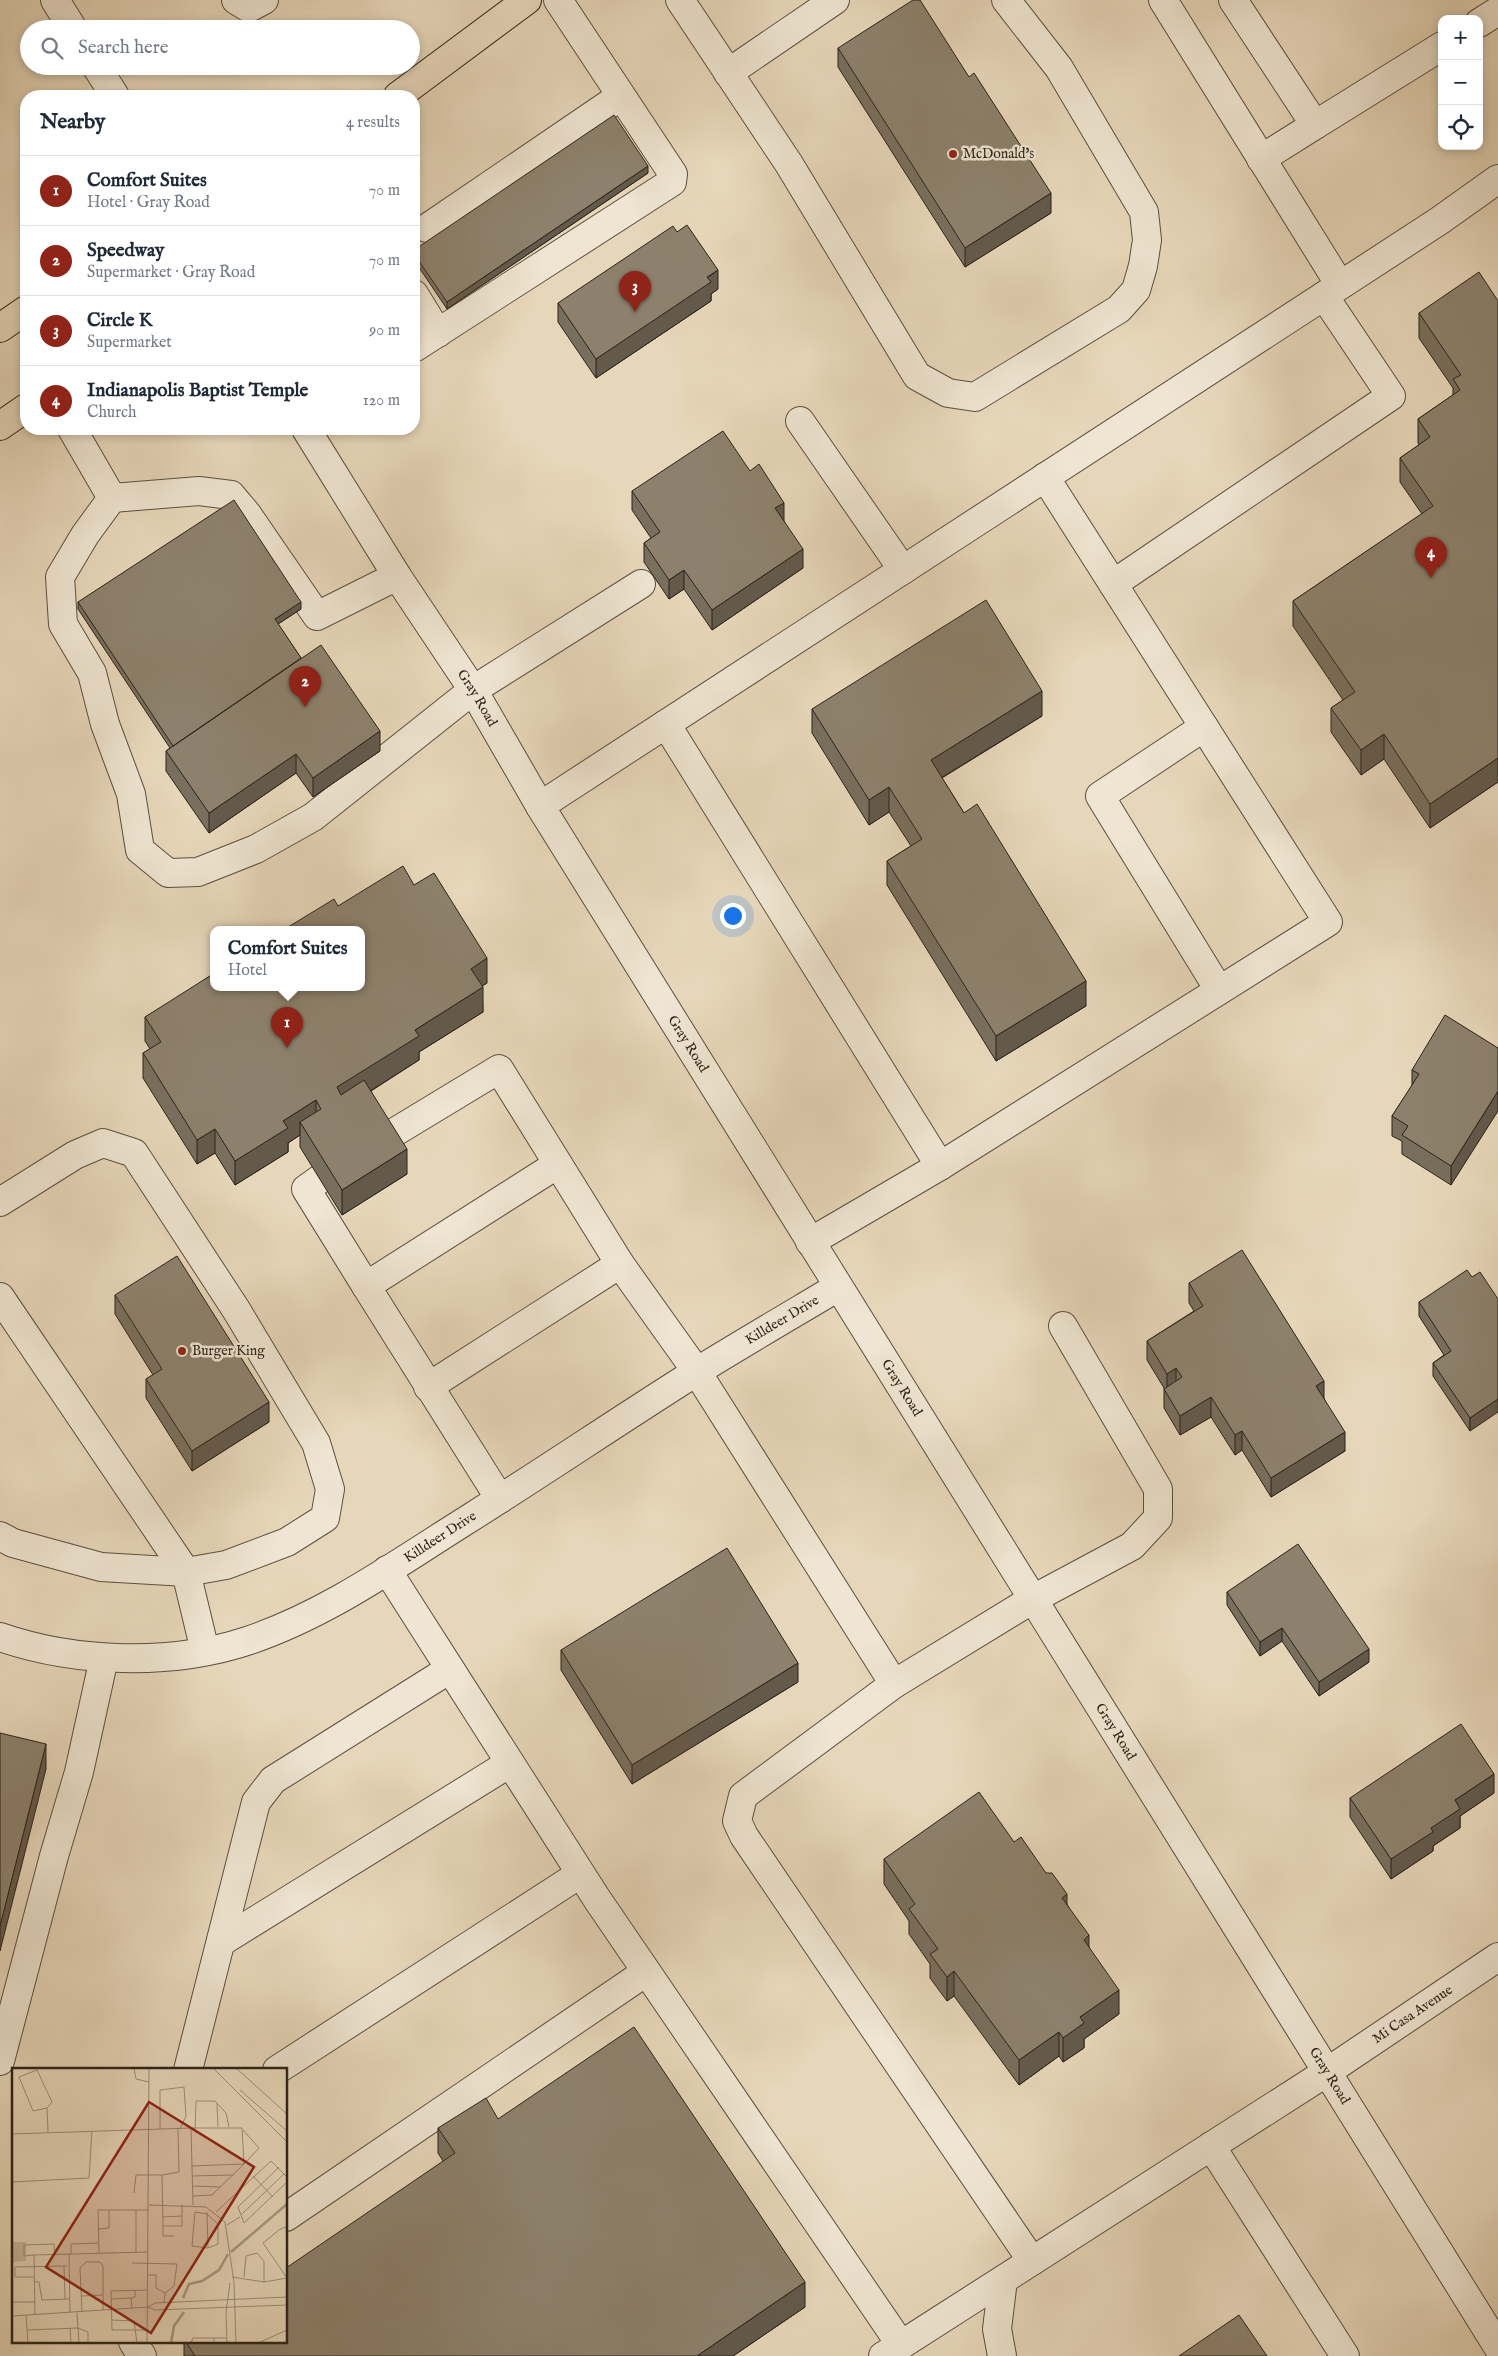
<!DOCTYPE html>
<meta charset="utf-8">
<style>
body{margin:0;font-family:"IM FELL English",serif;background:#f2f2f3;color:#1f2937}
.controls{position:absolute;right:15px;top:15px;display:grid;overflow:hidden;border-radius:10px;box-shadow:0 2px 8px #0003}
.controls button{width:45px;height:45px;display:grid;place-items:center;padding:0;border:0;border-bottom:1px solid #e0e1e3;background:#fff;color:#1f2937;font:25px sans-serif}
.you{position:absolute;left:732px;top:915px;width:18px;height:18px;margin:-12px;border:4px solid #fff;border-radius:50%;background:#1a73e8;box-shadow:0 0 0 8px #1a73e833}
.badge{display:grid;place-items:center;width:32px;height:32px;border-radius:50%;background:#8f2418;color:#fff;font-size:16px;font-weight:700}
.pin{position:absolute;translate:-50% -41px;filter:drop-shadow(0 1px 2px #0008)}
.pin::after{content:'';position:absolute;top:26px;width:18px;height:15px;background:inherit;clip-path:polygon(0 0,100% 0,50% 100%)}
.popup{position:absolute;left:210px;top:926px;width:155px;height:65px;box-sizing:border-box;display:grid;place-content:center;border-radius:10px;background:#fff;filter:drop-shadow(0 1px 4px #0005);font-size:16px;white-space:nowrap;color:#747a83}
.popup b{font-size:19px;color:#1f2937}
.popup::after{content:'';position:absolute;left:50%;top:100%;margin-left:-10px;border:10px solid transparent;border-top-color:#fff}
.list{margin:0;padding:0;list-style:none}
h2{display:flex;justify-content:space-between;align-items:center;height:65px;margin:0;padding:0 20px;font-size:21px}
h2 small{font-size:16px;font-weight:400;color:#747a83}
.list li{display:grid;grid-template-columns:32px 1fr auto;gap:15px;align-items:center;box-sizing:border-box;height:70px;padding:0 20px;border-top:1px solid #e0e1e3}
.list b{display:block;font-size:19px;white-space:nowrap}
.list p{margin:0;font-size:16px;white-space:nowrap;color:#747a83}
.list em{font-size:16px;font-style:normal;color:#747a83}
.icon{flex:none;width:28px;height:28px;fill:none;stroke:currentColor;stroke-width:2;stroke-linecap:round;stroke-linejoin:round}
.map{position:relative;flex:none;width:1498px;height:2356px;overflow:hidden}
.search{position:absolute;background:#fff;box-shadow:0 2px 8px #0003;left:20px;top:20px;width:400px;height:55px;display:flex;align-items:center;gap:12px;box-sizing:border-box;padding:0 18px;border-radius:28px;color:#747a83;font-size:19px}
.panel{position:absolute;background:#fff;box-shadow:0 2px 8px #0003;left:20px;top:90px;width:400px;height:345px;border-radius:20px}
.map>svg:first-child{display:block}
.lines{fill:none;stroke-linecap:round;stroke-linejoin:round}
.minor-casing{stroke:#5a5041;stroke-width:30}
.major-casing{stroke:#2b2319;stroke-width:30}
.minor{stroke:#efe5d2;stroke-width:28}
.major{stroke:#e7d7ba;stroke-width:28}
.wall{fill:#796f5e;stroke:#2b2319}
.shaded-wall{fill:#635a4c;stroke:#2b2319}
.building{fill:#8d816d;stroke:#2b2319}
.poi-dot{fill:#8f2418;stroke:#efe5d2;stroke-width:2}
.labels{text-anchor:middle;dominant-baseline:central;stroke-width:5;stroke-linejoin:round;paint-order:stroke}
.poi-label{font-size:14px;fill:#2b2319;stroke:#efe5d2;text-anchor:start}
.street-label{font-size:14px;fill:#2b2319;stroke:#efe5d2}
.inset-river{fill:none;stroke:#a79a83;stroke-width:2.5}
.inset-road{fill:none;stroke:#9c8f7a;stroke-width:1}
.view{fill:#8f2418;fill-opacity:0.15;stroke:#8f2418;stroke-width:2.5}
.inset-edge{fill:none;stroke:#2b2319;stroke-width:2.5}
</style>
<div class="map">
<svg width="1498" height="2356" viewBox="0 0 1498 2356">
<rect width="100%" height="100%" fill="#e7d7ba"/>
<filter id="stains"><feTurbulence type="fractalNoise" baseFrequency=".004" numOctaves="4"/><feColorMatrix values="0 0 0 0 .2 0 0 0 0 .09 0 0 0 0 .02 0 0 0 .5 -.17"/></filter>
<radialGradient id="worn" r=".72"><stop offset=".6" stop-color="#630" stop-opacity="0"/><stop offset="1" stop-color="#630" stop-opacity=".3"/></radialGradient>
<g class="lines">
<g class="minor-casing">
<g id="minor">
<path d="M55,0L73,29"/>
<path d="M236,0L249,8L264,0"/>
<path d="M680,0L789,164L917,376L948,393L975,397L1119,309L1136,290L1143,266L1147,240L1144,212L1059,68L1006,0"/>
<path d="M1163,0L1340,285"/>
<path d="M1233,0L1315,125L1261,159"/>
<path d="M1479,23L1498,11"/>
<path d="M96,66L115,96"/>
<path d="M728,73L835,0"/>
<path d="M1315,125L1442,46"/>
<path d="M427,228L621,96"/>
<path d="M414,294L438,333"/>
<path d="M414,348L672,182L673,174L558,0"/>
<path d="M800,421L903,570"/>
<path d="M72,429L112,498L85,535L60,577L63,624L92,673L105,724L131,794L140,850L168,873L198,872L256,849L313,817L473,690L641,584"/>
<path id="s1" d="M306,429L397,576L473,690L540,806L1498,2347"/>
<path d="M112,498L199,491L231,495L247,514L317,616L397,576"/>
<path d="M1113,584L1391,396L1324,296"/>
<path d="M666,724L940,1166L810,1242"/>
<path d="M1204,727L1100,796L1219,990"/>
<path d="M540,806L1439,221L1498,179"/>
<path d="M385,1138L499,1069L558,1164"/>
<path d="M940,1166L1328,922L1045,477"/>
<path d="M320,1179L306,1189L366,1286"/>
<path d="M0,1202L75,1155L103,1143L134,1153L237,1311L316,1443L330,1489L325,1518L287,1542L226,1565L186,1572L101,1567L13,1543L0,1536"/>
<path d="M0,1297L186,1572L205,1651"/>
<path d="M428,1387L620,1264"/>
<path d="M500,1499L366,1286L558,1164L620,1264L697,1372L894,1684L1033,1599L1132,1546L1158,1518V1489L1063,1326"/>
<path d="M387,1570L597,1899L901,2345L883,2356"/>
<path id="s2" d="M0,1637C75,1663 171,1666 247,1641C328,1614 398,1563 470,1518C546,1470 620,1420 696,1372C743,1343 791,1315 838,1287"/>
<path d="M894,1684L743,1796L737,1821L744,1836L1032,2261"/>
<path d="M221,1942L510,1763"/>
<path d="M0,2061L54,1856L79,1772L104,1658"/>
<path d="M188,2070L256,1802L273,1780L450,1669"/>
<path d="M277,2070L580,1874"/>
<path d="M1211,2146L1345,2356"/>
<path d="M286,2217L646,1972"/>
<path d="M133,2342L142,2356"/>
<path id="s3" d="M901,2345L1327,2072L1498,1957"/>
<path d="M1002,2356L997,2329L1003,2280"/>
</g>
</g>
<g class="major-casing">
<path id="major" d="M398,96L527,0
M0,328L26,310
M0,426L26,408"/>
</g>
<use href="#minor" class="minor"/>
<use href="#major" class="major"/>
</g>
<path class="wall" d="M838,48L1051,213L965,267L838,67Z
M648,173L447,309L414,260V250Z
M718,289L711,294V301L596,378L558,322V303Z
M1498,301V782L1430,828L1384,759L1361,775L1331,732V708L1343,700L1293,626V601L1422,514L1400,482V458L1419,445L1418,443V419L1453,395V388L1419,338V313Z
M632,491L784,521L803,568L712,630L684,589L669,599L644,562V543L651,538L632,510Z
M78,602L301,609L278,624L301,658L380,751L313,797L296,773L209,833L166,771V751L170,748L78,609Z
M812,709L1042,716L942,778L1086,1006L996,1061L887,885V861L911,846L889,812L869,825L812,733Z
M414,885L487,983L482,986L483,1012L419,1052V1060L371,1091L407,1174L342,1215L300,1147V1135L288,1143V1152L235,1185L215,1153L197,1164L143,1078V1053L150,1049L145,1041V1017L338,906Z
M1498,1048L1451,1185L1402,1154V1141L1392,1136V1116L1412,1086V1070Z
M1472,1277L1470,1431L1433,1376V1363L1444,1355L1419,1316V1302Z
M1189,1283L1324,1398L1345,1451L1271,1497L1242,1450L1235,1455L1211,1417L1180,1435L1164,1408V1388L1147,1360V1341L1194,1311L1189,1303Z
M115,1295L269,1422L192,1471L146,1398V1379L153,1375L115,1314Z
M1227,1592L1369,1662L1319,1696L1282,1641L1260,1656L1227,1605Z
M561,1650L798,1682L632,1784L561,1670Z
M1494,1793L1460,1816V1828L1433,1846V1851L1391,1879L1350,1817V1798Z
M1014,1842L1046,1873L1067,1904L1089,1947L1119,2014L1084,2039V2048L1063,2062L1059,2056L1019,2085L954,1996L947,2001L930,1978V1964L909,1934V1921L884,1884V1859Z
M498,2119L805,2307L733,2356H184V2342H286L443,2161L438,2153V2128Z"/>
<path class="shaded-wall" d="M648,166V173L447,309V302Z
M1051,193V213L965,267V248Z
M718,270V289L711,294V301L596,378V359Z
M784,503V522L775,508Z
M803,549V568L712,630V610Z
M684,570V589L669,599V580Z
M301,602V609L275,626V619Z
M1042,691V716L931,784V760Z
M380,731V751L313,797V778Z
M1384,734V759L1361,775V750Z
M296,754V773L209,833V813Z
M1498,758V782L1430,828V804Z
M889,787V812L869,825V800Z
M487,958V983L471,993V969Z
M1086,981V1006L996,1061V1036Z
M483,987V1012L419,1052V1060L337,1112V1087L415,1030Z
M1498,1091V1111L1451,1185V1166Z
M316,1100V1125L300,1122V1135L288,1143V1152L235,1185V1161L283,1121Z
M215,1129V1153L197,1164V1140Z
M407,1149V1174L342,1215V1190Z
M1176,1368V1387L1167,1393V1374Z
M1324,1381V1400L1316,1386Z
M1211,1397V1417L1180,1435V1416Z
M1498,1399V1412L1470,1431V1418Z
M269,1402V1422L192,1471V1451Z
M1242,1431V1450L1235,1455V1435Z
M1345,1432V1451L1271,1497V1478Z
M1282,1628V1641L1260,1656V1642Z
M1369,1649V1662L1319,1696V1682Z
M798,1663V1682L632,1784V1765Z
M46,1744V1769L0,1951V1926Z
M1494,1774V1793L1460,1816V1828L1433,1846V1851L1391,1879V1859L1431,1828L1455,1800Z
M1067,1894V1918L1062,1898Z
M1089,1935V1960L1084,1940Z
M954,1971V1996L947,2001V1977Z
M1119,1990V2014L1084,2039V2048L1063,2062V2038L1080,2017Z
M1059,2032V2056L1019,2085V2060Z
M805,2282V2307L733,2356H697Z"/>
<path class="building" d="M913,0H920L969,77L974,73L1051,193L965,248L838,48Z
M614,115L648,166L447,302L414,254V250Z
M687,225L718,270L707,277L711,282L596,359L558,303L673,226L677,232Z
M1479,272L1498,301V758L1430,804L1384,734L1361,750L1331,708L1355,692L1293,601L1433,506L1400,458L1430,437L1418,419L1460,390L1453,379L1461,375L1419,313Z
M723,431L750,471L759,464L784,503L775,508L803,549L712,610L684,570L669,580L644,543L660,532L632,491Z
M234,500L301,602L275,619L301,658L173,746L78,602Z
M986,600L1042,691L931,760L964,813L977,804L1086,981L996,1036L887,861L922,839L889,787L869,800L812,709Z
M321,645L380,731L313,778L296,754L209,813L166,751Z
M403,866L414,885L434,873L487,958L471,969L483,987L415,1030L419,1036L337,1087L341,1095L364,1080L407,1149L342,1190L300,1122L321,1109L316,1100L283,1121L288,1128L235,1161L215,1129L197,1140L143,1053L161,1042L145,1017L213,974V987H361V929H285L334,899L338,906Z
M1445,1015L1498,1048V1091L1451,1166L1402,1135L1408,1126L1392,1116L1419,1074L1412,1070Z
M1242,1250L1324,1381L1316,1386L1345,1432L1271,1478L1242,1431L1235,1435L1211,1397L1180,1416L1164,1389L1182,1377L1176,1368L1167,1374L1147,1341L1203,1306L1189,1283Z
M177,1256L269,1402L192,1451L146,1379L162,1369L115,1295Z
M1467,1270L1472,1277L1480,1272L1498,1299V1399L1470,1418L1433,1363L1451,1351L1419,1302Z
M1298,1544L1369,1649L1319,1682L1282,1628L1260,1642L1227,1592Z
M727,1548L798,1663L632,1765L561,1650Z
M1461,1724L1494,1774L1455,1800L1460,1809L1431,1828L1433,1832L1391,1859L1350,1798Z
M0,1733L46,1744L0,1926Z
M979,1792L1014,1842L1021,1837L1046,1873H1052L1067,1894L1062,1898L1089,1935L1084,1940L1119,1990L1080,2017L1084,2023L1063,2038L1059,2032L1019,2060L954,1971L947,1977L930,1954L938,1949L909,1909L915,1904L884,1859Z
M634,2027L805,2282L697,2356H195L186,2342H286V2268L455,2153L438,2128L486,2098L498,2119Z
M1239,2315L1267,2356H1179Z"/>
<g class="poi-dot">
<circle cx="953" cy="154" r="5"/>
<circle cx="182" cy="1351" r="5"/>
</g>
<g class="labels">
<g class="poi-label">
<text x="963" y="154">McDonald's</text>
<text x="192" y="1351">Burger King</text>
</g>
<g class="street-label">
<text stroke="none"><textPath href="#s1" startOffset="319">Gray Road</textPath></text>
<text stroke="none"><textPath href="#s1" startOffset="724">Gray Road</textPath></text>
<text stroke="none"><textPath href="#s2" startOffset="876">Killdeer Drive</textPath></text>
<text stroke="none"><textPath href="#s1" startOffset="1129">Gray Road</textPath></text>
<text stroke="none"><textPath href="#s2" startOffset="471">Killdeer Drive</textPath></text>
<text stroke="none"><textPath href="#s1" startOffset="1534">Gray Road</textPath></text>
<text stroke="none"><textPath href="#s3" startOffset="609">Mi Casa Avenue</textPath></text>
<text stroke="none"><textPath href="#s1" startOffset="1939">Gray Road</textPath></text>
</g>
</g>
<g transform="translate(12 2068)">
<rect width="275" height="275" fill="#e7d7ba"/>
<path d="M0,174H14V193L0,194Z" fill="#c7b89f"/>
<path class="inset-river" d="M219,184L275,136M171,230L177,216L190,213L207,202L216,186M159,275L162,258L172,244"/>
<path class="inset-road" d="M122,0L124,11L137,14M201,0L275,74M224,0L275,46M228,22L275,63M205,35L206,59M35,40L21,43L7,9L25,2L40,34L35,40L36,64M148,61V22L172,19L174,48L168,61M183,61L184,33H203L214,45L217,59M0,66L179,60M180,98L232,96L247,80L231,62M267,99L226,139L232,155L275,114M150,107L167,104L166,61M180,108L221,107M241,108L261,129M0,114L77,110L80,63M180,118L208,119M122,125L124,107H150L151,158H170V137M181,128L200,127L232,96L230,60H179L181,137M137,137L194,139L213,154L222,214L224,275M183,144L195,146L206,156V176L196,180L180,178ZM195,144L196,180M204,144L259,93L275,109M230,146L272,106M151,149L170,148M215,157L228,149M151,158V168H162M86,161L97,160V142M87,185L86,142H124M124,185V142H137M57,186L58,245M59,186V176L86,175M22,187L12,188V177L42,176L43,186M120,195L165,196L162,218L153,225L152,235M136,207H144V220L153,225M22,209H3V199L52,198M220,209L252,214L275,210M232,209L234,188L245,185L252,193V214M275,210L251,175L267,162L273,159L275,162M22,214H27L30,232L57,231M69,228L91,227M53,231L52,198H55M100,231L119,230M0,234H23M136,239L143,235L275,229M120,240L119,230L123,229V222M70,244L68,200L74,194H88L91,198V242M14,247L16,275M23,247L22,187L136,184M0,248L136,239L143,242L275,237M100,252L122,253L125,275M58,260L59,275M15,262L66,260L65,245M135,262H100L99,223L136,222M67,275L66,260L76,264V275M135,275L137,0M179,275L181,270H202M202,275V270H215M215,275L214,244L218,215M246,275L275,262"/>
<path class="view" d="M137,34L242,99L139,265L34,199Z"/>
<rect width="275" height="275" class="inset-edge"/>
</g>
<rect width="100%" height="100%" filter="url(#stains)"/>
<rect width="100%" height="100%" fill="url(#worn)"/>
</svg>
<div class="controls">
<button>+</button>
<button>−</button>
<button><svg class="icon" aria-label="locate" viewBox="0 0 24 24"><circle cx="12" cy="12" r="6"/><path d="M12 2v4M12 18v4M2 12h4M18 12h4"/></svg></button>
</div>
<div class="you"></div>
<div class="pin badge" style="left:287px;top:1048px">1</div>
<div class="popup"><b>Comfort Suites</b>Hotel</div>
<div class="pin badge" style="left:305px;top:707px">2</div>
<div class="pin badge" style="left:635px;top:312px">3</div>
<div class="pin badge" style="left:1431px;top:578px">4</div>
<div class="search"><svg class="icon" aria-label="search" viewBox="0 0 24 24"><circle cx="10" cy="10" r="6"/><path d="M15 15l6 6"/></svg>Search here</div>
<section class="panel">
<h2>Nearby<small>4 results</small></h2>
<ul class="list">
<li><span class="badge">1</span><div><b>Comfort Suites</b><p>Hotel · Gray Road</p></div><em>70 m</em></li>
<li><span class="badge">2</span><div><b>Speedway</b><p>Supermarket · Gray Road</p></div><em>70 m</em></li>
<li><span class="badge">3</span><div><b>Circle K</b><p>Supermarket</p></div><em>90 m</em></li>
<li><span class="badge">4</span><div><b>Indianapolis Baptist Temple</b><p>Church</p></div><em>120 m</em></li>
</ul>
</section>
</div>
